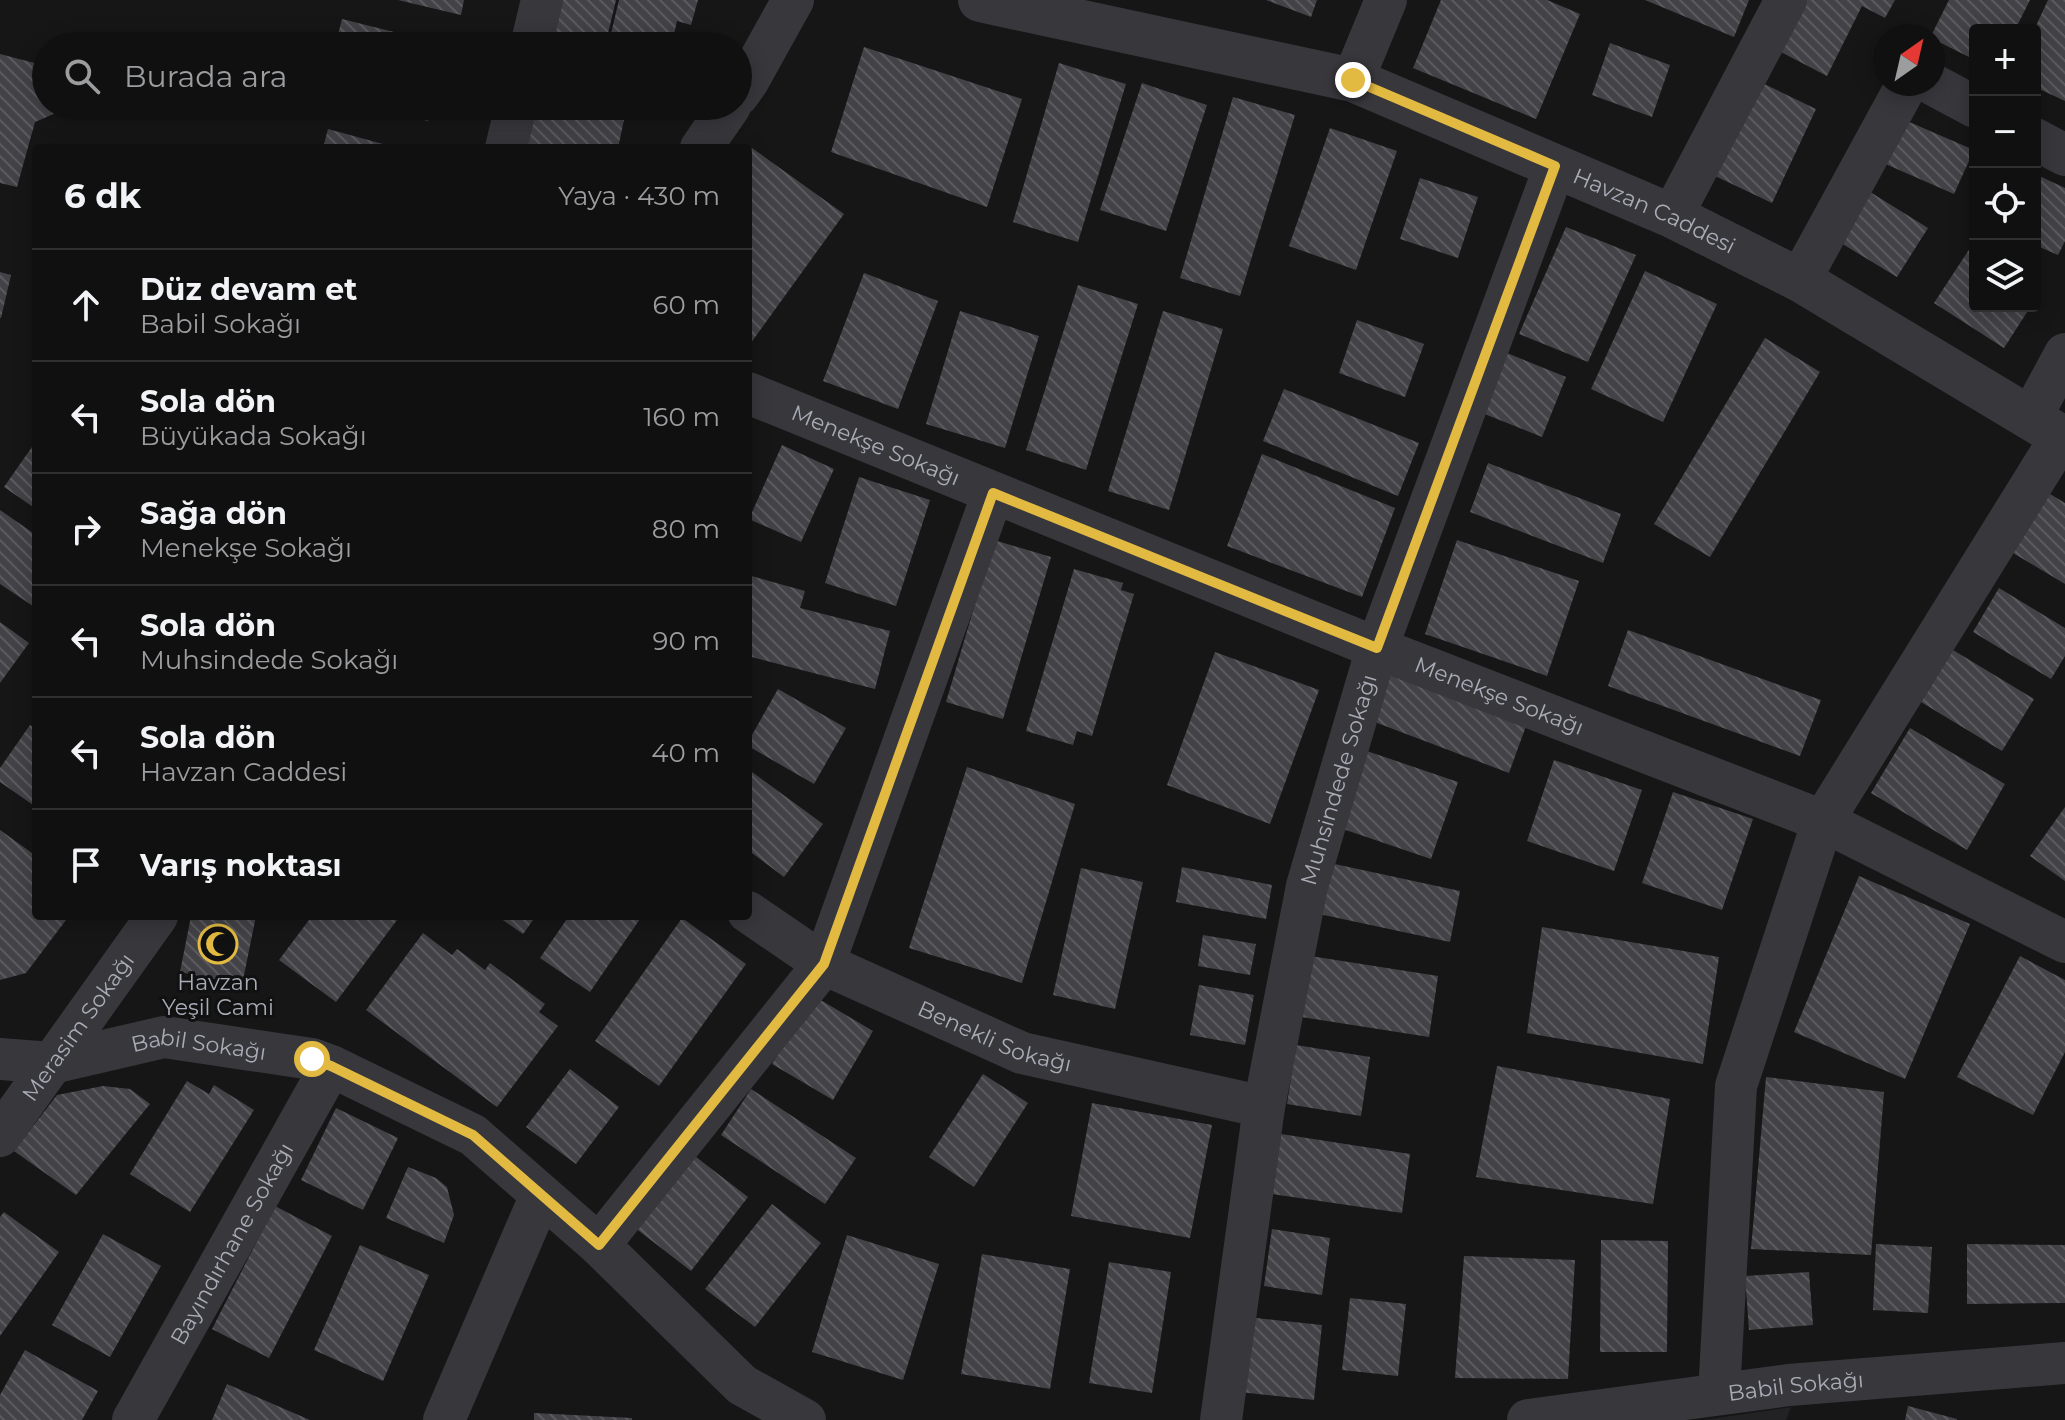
<!DOCTYPE html>
<html lang="tr">
<meta charset="utf-8">
<style>
body{margin:0;font-family:Montserrat,sans-serif;background:#1e1e1f;color:#f1f3f6}
.controls{position:absolute;right:24px;top:24px;display:grid;overflow:hidden;border-radius:8px;box-shadow:0 4px 20px #0003}
.controls button{width:72px;height:72px;display:grid;place-items:center;padding:0;border:0;border-bottom:2px solid #303031;background:#101011;color:#f1f3f6;font:40px sans-serif}
.compass{position:absolute;left:1873px;top:24px;width:72px;height:72px;border-radius:50%;background:#101011;box-shadow:0 4px 20px #0003;rotate:34deg}
.stop{position:absolute;width:24px;height:24px;margin:-18px;border:6px solid #e3ba41;border-radius:50%;background:#fff}
.stop.end{background:#e3ba41;border-color:#fff;box-shadow:0 2px 8px #0008}
.list{margin:0;padding:0;list-style:none}
h2{display:flex;justify-content:space-between;align-items:center;height:104px;margin:0;padding:0 32px;font-size:34px}
h2 small{font-size:26px;font-weight:400;color:#9c9d9f}
.list li{display:grid;grid-template-columns:52px 1fr auto;gap:24px;align-items:center;box-sizing:border-box;height:112px;padding:0 32px;border-top:2px solid #303031}
.list b{display:block;font-size:30px;white-space:nowrap}
.list p{margin:0;font-size:26px;white-space:nowrap;color:#9c9d9f}
.list em{font-size:26px;font-style:normal;color:#9c9d9f}
.icon{flex:none;width:44px;height:44px;fill:none;stroke:currentColor;stroke-width:2;stroke-linecap:round;stroke-linejoin:round}
.map{position:relative;flex:none;width:2065px;height:1420px;overflow:hidden}
.search{position:absolute;background:#101011;box-shadow:0 4px 20px #0003;left:32px;top:32px;width:720px;height:88px;display:flex;align-items:center;gap:20px;box-sizing:border-box;padding:0 28px;border-radius:44px;color:#9c9d9f;font-size:30px}
.panel{position:absolute;background:#101011;box-shadow:0 4px 20px #0003;left:32px;top:144px;width:720px;height:776px;border-radius:8px}
.map>svg:first-child{display:block}
.built{fill:#222224}
.building{fill:url(#building-back-hatch)}
.lines{fill:none;stroke-linecap:round;stroke-linejoin:round}
.minor{stroke:#37373c;stroke-width:42}
.tertiary{stroke:#37373c;stroke-width:44}
.route{stroke:#e3ba41;stroke-width:10}
.labels{text-anchor:middle;dominant-baseline:central;stroke-width:6;stroke-linejoin:round;paint-order:stroke}
.street-label{font-size:22px;fill:#a9acb6;stroke:#111112}
.poi-label{font-size:22px;fill:#a9acb6;stroke:#111112}
</style>
<div class="map">
<svg width="2065" height="1420" viewBox="0 0 2065 1420">
<defs>
<pattern id="building-back-hatch" width="6" height="6" patternUnits="userSpaceOnUse" patternTransform="scale(2)"><rect width="6" height="6" fill="#434347"/><path d="M-1 5l2 2M0 0l6 6M5-1l2 2" fill="none" stroke="#5b5b5f"/></pattern>
</defs>
<rect width="100%" height="100%" fill="#161617"/>
<path class="built" d="M1791,1407L1786,1420H1704Z"/>
<path class="building" d="M398,0H464L461,15Z
M552,0H616L605,46H584L543,36Z
M619,0H698L691,25L677,21L672,43L663,41L661,46H608Z
M1266,0H1317L1311,17Z
M1441,0H1547L1580,14L1536,119L1413,68Z
M1645,0H1749L1734,37Z
M1800,0H1895L1885,18L1862,6L1827,76L1775,49Z
M1949,0H2030L2015,30H1975V60L1933,39V36H1931Z
M2048,0H2065V101L2035,87L2034,30Z
M342,19L446,45V46H335Z
M1610,43L1670,65L1652,117L1592,95Z
M864,47L1022,99L987,207L831,152Z
M0,54L46,66V106H57L56,113L35,122L17,187L0,183Z
M1059,63L1126,84L1078,242L1013,222Z
M1758,81L1816,109L1772,203L1713,175Z
M1142,83L1207,105L1166,231L1100,210Z
M1233,97L1295,115L1240,296L1180,278Z
M370,106H431L428,121Z
M533,106H627L618,148H533L524,146Z
M1893,115L1974,150L1954,194L1874,159Z
M1330,128L1397,151L1356,270L1289,246Z
M328,129L394,147V148H323Z
M752,148L844,214L748,347V153Z
M2035,174L2065,188V241L2058,255L2035,245Z
M1420,178L1478,197L1458,258L1400,239Z
M1867,190L1928,228L1897,277L1836,240Z
M1566,227L1636,255L1588,362L1519,334Z
M1972,245L1975,247V306H2031L2004,348L1934,303Z
M1645,271L1717,304L1663,422L1591,389Z
M0,272L11,275L1,318H0Z
M864,273L938,301L898,409L823,381Z
M1078,285L1138,304L1086,470L1026,450Z
M960,311L1039,336L1005,448L926,424Z
M1163,311L1223,329L1169,510L1108,491Z
M1357,320L1424,344L1405,397L1339,373Z
M1765,338L1820,372L1710,557L1654,524Z
M1502,351L1566,377L1542,437L1477,411Z
M1284,389L1419,443L1398,496L1263,441Z
M34,444L36,445V509L4,487Z
M782,445L834,469L801,542L749,519Z
M1262,454L1395,508L1362,597L1227,546Z
M1488,463L1621,514L1603,563L1470,512Z
M859,477L930,500L896,606L825,583Z
M2050,494L2065,503V584L2013,553Z
M0,510L36,535V608L0,584Z
M994,540L1051,557L1003,719L946,702Z
M1457,540L1579,581L1547,676L1425,634Z
M1074,569L1123,583L1121,590L1134,594L1092,736L1077,731L1073,745L1026,731Z
M748,575L805,591L800,608L890,631L875,689L748,656Z
M1999,588L2065,628V656L2051,679L1973,632Z
M0,622L29,643L0,683Z
M1628,630L1821,700L1800,756L1608,686Z
M1953,650L2034,699L2002,751L1921,702Z
M1215,652L1319,690L1270,824L1167,785Z
M1389,674L1526,726L1509,773L1372,721Z
M778,689L846,728L814,784L748,746V742Z
M30,725L36,729V807L0,782V768Z
M1910,728L2005,784L1967,850L1871,793Z
M1364,750L1458,782L1431,859L1337,827Z
M1554,760L1642,790L1614,871L1527,841Z
M967,767L1075,804L1022,983L909,948Z
M748,769L823,824L784,877L748,850Z
M1673,792L1753,819L1722,910L1642,883Z
M2065,807V881L2030,856Z
M0,830L36,856V916H69L26,973L0,980Z
M1330,863L1460,891L1450,942L1319,914Z
M1182,867L1272,885L1266,919L1176,902Z
M1081,868L1143,882L1115,1009L1053,995Z
M1859,876L1970,924L1905,1079L1794,1032Z
M191,916H256L242,985L180,972Z
M312,916H400L336,1002L279,960Z
M497,916H536L523,934Z
M569,916H642L590,992L540,958Z
M682,918L746,964L659,1086L595,1041Z
M1542,927L1719,957L1703,1064L1527,1033Z
M423,933L452,955L457,949L485,970L490,963L545,1004L539,1012L558,1026L497,1107L366,1010Z
M1203,935L1256,944L1250,975L1198,966Z
M1304,955L1438,976L1429,1037L1295,1016Z
M2020,956L2065,980V1052L2033,1115L1957,1077Z
M1199,985L1254,995L1245,1045L1190,1035Z
M812,995L873,1031L833,1100L772,1064Z
M1296,1045L1370,1057L1361,1116L1287,1104Z
M1497,1066L1670,1099L1653,1204L1476,1177Z
M570,1069L619,1107L576,1164L526,1127Z
M983,1074L1028,1103L974,1187L929,1157Z
M1766,1077L1884,1092L1871,1255L1751,1249Z
M187,1081L209,1094L214,1085L254,1110L190,1212L130,1174Z
M103,1086L130,1089L150,1104L76,1195L14,1151L57,1095Z
M751,1089L856,1158L825,1204L721,1135Z
M1092,1103L1212,1125L1190,1238L1071,1216Z
M336,1108L398,1138L363,1210L301,1180Z
M1281,1134L1410,1154L1402,1213L1272,1194Z
M687,1150L748,1197L691,1271L630,1224Z
M408,1167L436,1178L447,1187L454,1215L444,1243L386,1218Z
M772,1204L821,1243L755,1327L705,1289Z
M275,1206L332,1236L269,1358L212,1329Z
M4,1212L59,1252L0,1336V1217Z
M1272,1229L1330,1238L1322,1295L1264,1286Z
M103,1234L161,1266L110,1357L52,1325Z
M847,1235L939,1264L903,1380L812,1352Z
M1601,1240L1668,1241L1667,1352H1600Z
M1876,1244L1932,1247L1928,1313L1873,1310Z
M1967,1244L2065,1245V1303L1967,1304Z
M360,1245L429,1275L383,1381L314,1350Z
M982,1254L1070,1269L1050,1389L961,1374Z
M1464,1256L1575,1260L1568,1379L1455,1378Z
M1109,1262L1171,1272L1152,1393L1089,1383Z
M1809,1272L1813,1325L1749,1330L1745,1276Z
M1350,1298L1406,1304L1398,1376L1342,1370Z
M1247,1317L1322,1325L1314,1400L1239,1392Z
M25,1350L98,1391L82,1420H0V1395Z
M227,1384L310,1420H212Z
M1908,1406L1957,1419V1420H1905Z
M534,1413L632,1418V1420H534Z"/>
<g class="lines">
<g class="minor">
<path d="M531,46L542,0"/>
<path d="M1353,80L1386,0"/>
<path d="M1932,84L1975,107"/>
<path d="M738,95L748,81L793,0"/>
<path d="M2035,139L2065,155"/>
<path d="M506,148L516,106"/>
<path d="M701,148L730,106"/>
<path d="M1672,216L1786,0"/>
<path d="M1800,280L1907,84"/>
<path id="s1" d="M748,393L1377,648L1823,821L2065,942"/>
<path d="M2030,419L2065,354"/>
<path id="s2" d="M748,912L824,964L1022,1053L1264,1107"/>
<path id="s3" d="M0,1059L52,1063L164,1037L312,1059L331,1066L473,1135L599,1245L742,1385L805,1420"/>
<path id="s4" d="M0,1136L157,916"/>
<path d="M599,1245L824,964L993,493"/>
<path d="M1719,1394L1736,1086L1823,821L2061,437"/>
<path id="s5" d="M133,1420L331,1066"/>
<path d="M444,1420L541,1195"/>
<path id="s6" d="M1221,1420L1264,1107L1307,886L1377,648L1555,166"/>
<path id="s7" d="M1528,1420L1789,1385L2065,1363"/>
</g>
<path class="tertiary" id="s8" d="M980,0L1353,80L1672,216L1800,280L2065,439"/>
</g>
<g class="lines">
<path class="route" d="M312,1059L331,1066L473,1135L599,1245L824,964L993,493L1377,648L1555,166L1353,80"/>
</g>
<defs>
<g id="mosque-ring" transform="scale(2)"><circle r="9.5" fill="#111112" stroke="#e3ba41" stroke-width="1.5"/><path d="M3.5-4.9A6 6 0 1 0 3.5 4.9A5 5 0 1 1 3.5-4.9Z" fill="#e3ba41"/></g>
</defs>
<g fill-rule="evenodd">
<use href="#mosque-ring" x="218" y="944"/>
</g>
<g class="labels">
<g class="street-label">
<text stroke="none"><textPath href="#s8" startOffset="710">Havzan Caddesi</textPath></text>
<text stroke="none"><textPath href="#s1" startOffset="138">Menekşe Sokağı</textPath></text>
<text stroke="none"><textPath href="#s1" startOffset="810">Menekşe Sokağı</textPath></text>
<text stroke="none"><textPath href="#s6" startOffset="652">Muhsindede Sokağı</textPath></text>
<text stroke="none"><textPath href="#s4" startOffset="134">Merasim Sokağı</textPath></text>
<text stroke="none"><textPath href="#s2" startOffset="278">Benekli Sokağı</textPath></text>
<text stroke="none"><textPath href="#s3" startOffset="202">Babil Sokağı</textPath></text>
<text stroke="none"><textPath href="#s5" startOffset="202">Bayındırhane Sokağı</textPath></text>
<text stroke="none"><textPath href="#s7" startOffset="270">Babil Sokağı</textPath></text>
</g>
<g class="poi-label">
<text x="218" y="982">Havzan<tspan x="218" dy="25">Yeşil Cami</tspan></text>
</g>
</g>
</svg>
<div class="controls">
<button>+</button>
<button>−</button>
<button><svg class="icon" aria-label="locate" viewBox="0 0 24 24"><circle cx="12" cy="12" r="6"/><path d="M12 2v4M12 18v4M2 12h4M18 12h4"/></svg></button>
<button><svg class="icon" aria-label="layers" viewBox="0 0 24 24"><path d="M12 4l9 5-9 5-9-5zM3 14l9 5 9-5"/></svg></button>
</div>
<svg class="compass" viewBox="-18 -18 36 36"><path d="M0-13l5 13h-10z" fill="#e53935"/><path d="M0 13l5-13h-10z" fill="#9c9d9f"/></svg>
<div class="stop" style="left:312px;top:1059px"></div>
<div class="stop end" style="left:1353px;top:80px"></div>
<div class="search"><svg class="icon" aria-label="search" viewBox="0 0 24 24"><circle cx="10" cy="10" r="6"/><path d="M15 15l6 6"/></svg>Burada ara</div>
<section class="panel">
<h2>6 dk<small>Yaya · 430 m</small></h2>
<ul class="list">
<li><svg class="icon" aria-label="ahead" viewBox="0 0 24 24"><path d="M12 20V5M6 11l6-6 6 6"/></svg><div><b>Düz devam et</b><p>Babil Sokağı</p></div><em>60 m</em></li>
<li><svg class="icon" aria-label="left" viewBox="0 0 24 24"><path d="M17 20v-9H6M10 6l-5 5 5 5"/></svg><div><b>Sola dön</b><p>Büyükada Sokağı</p></div><em>160 m</em></li>
<li><svg class="icon" aria-label="right" viewBox="0 0 24 24"><path d="M7 20v-9h11M14 6l5 5-5 5"/></svg><div><b>Sağa dön</b><p>Menekşe Sokağı</p></div><em>80 m</em></li>
<li><svg class="icon" aria-label="left" viewBox="0 0 24 24"><path d="M17 20v-9H6M10 6l-5 5 5 5"/></svg><div><b>Sola dön</b><p>Muhsindede Sokağı</p></div><em>90 m</em></li>
<li><svg class="icon" aria-label="left" viewBox="0 0 24 24"><path d="M17 20v-9H6M10 6l-5 5 5 5"/></svg><div><b>Sola dön</b><p>Havzan Caddesi</p></div><em>40 m</em></li>
<li><svg class="icon" aria-label="arrive" viewBox="0 0 24 24"><path d="M6 21V4h12l-3 4 3 4H6"/></svg><div><b>Varış noktası</b></div></li>
</ul>
</section>
</div>
